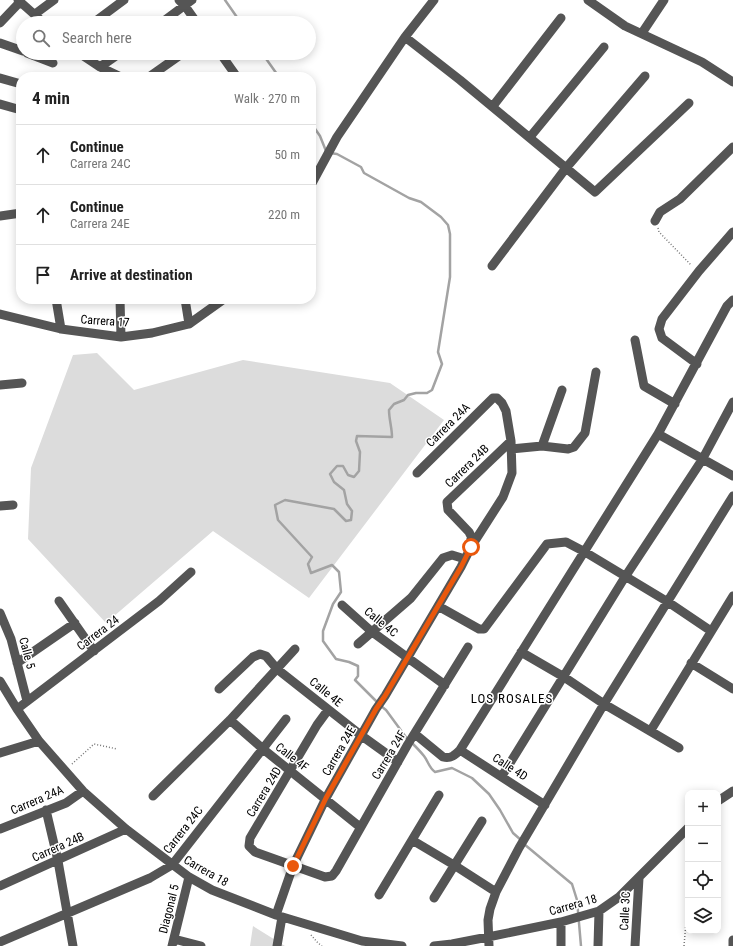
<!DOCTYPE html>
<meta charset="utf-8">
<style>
body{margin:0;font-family:"Roboto Condensed",sans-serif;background:#f2f2f2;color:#222}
.controls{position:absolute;right:12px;bottom:12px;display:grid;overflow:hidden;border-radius:8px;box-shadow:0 2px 10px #0003}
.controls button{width:36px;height:36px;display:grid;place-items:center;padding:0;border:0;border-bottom:1px solid #e0e0e0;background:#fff;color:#222;font:20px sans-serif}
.stop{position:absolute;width:12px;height:12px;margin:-9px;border:3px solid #ea580c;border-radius:50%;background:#fff}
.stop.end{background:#ea580c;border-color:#fff;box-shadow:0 1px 4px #0008}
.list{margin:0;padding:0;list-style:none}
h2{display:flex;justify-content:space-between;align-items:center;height:52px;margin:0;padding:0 16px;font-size:17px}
h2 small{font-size:13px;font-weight:400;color:#767676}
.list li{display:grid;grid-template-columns:26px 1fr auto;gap:12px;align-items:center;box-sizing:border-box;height:60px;padding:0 16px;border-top:1px solid #e0e0e0}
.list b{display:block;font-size:15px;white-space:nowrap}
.list p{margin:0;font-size:13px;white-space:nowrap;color:#767676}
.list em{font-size:13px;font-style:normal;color:#767676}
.icon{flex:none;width:22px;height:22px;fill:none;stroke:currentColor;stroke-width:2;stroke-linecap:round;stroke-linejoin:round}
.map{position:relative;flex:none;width:733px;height:946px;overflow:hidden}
.search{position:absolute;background:#fff;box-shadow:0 2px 10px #0003;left:16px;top:16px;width:300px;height:44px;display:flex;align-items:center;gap:10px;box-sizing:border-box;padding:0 14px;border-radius:22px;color:#767676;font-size:15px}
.panel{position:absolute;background:#fff;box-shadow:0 2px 10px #0003;left:16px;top:72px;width:300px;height:232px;border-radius:16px}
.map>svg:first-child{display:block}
.green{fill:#dcdcdc}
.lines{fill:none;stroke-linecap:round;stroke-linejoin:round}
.stream{stroke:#a3a3a3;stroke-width:2.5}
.path{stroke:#777;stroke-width:1.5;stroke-dasharray:1 2;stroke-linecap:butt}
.minor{stroke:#555;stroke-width:9}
.route{stroke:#ea580c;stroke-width:5}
.labels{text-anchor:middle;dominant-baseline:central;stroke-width:3;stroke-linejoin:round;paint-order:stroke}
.street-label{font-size:12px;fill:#000;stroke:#fff}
.neighbourhood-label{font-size:13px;letter-spacing:1px;fill:#000;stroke:#fff}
</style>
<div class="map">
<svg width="733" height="946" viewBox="0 0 733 946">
<rect width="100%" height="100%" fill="#fff"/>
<path class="green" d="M97,353L134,390L243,360L390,383L444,420L309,598L213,531L106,623L28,539L31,468L73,355Z
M253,926L285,946H250Z"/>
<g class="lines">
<path class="stream" d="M225,0L241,23
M262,53L279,77
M311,123L320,136L326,151
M330,153L337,154L361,167L364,173L409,198L421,202L441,217L448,225L450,234V277L438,352L442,364L432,390L427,393H416L408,395L404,400L394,404L389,410C389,419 392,428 392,437L357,436L356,441L360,452L359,471L354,477L348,475L343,466H337L330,474L334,482L344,490L347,504L352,511L351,520L346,521L334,509L285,500L275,505L278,520L312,557L308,564L311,573L332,565L339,572L341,592L333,604L323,631V641L336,659L349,662L358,666V676L355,680L378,703
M381,706L386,710L408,740
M412,743C416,747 420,751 424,756C428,761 429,768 435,772L452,768L472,778L489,794L500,810L513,833L521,840
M524,844L572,884L577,900L581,946"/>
<path class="path" d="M658,228L659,232L691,265
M72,764L94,744L117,749
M311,935L318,943L322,946
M684,946L688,898"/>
<path class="minor" d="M18,0L44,23
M179,0L185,6L197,23
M588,0L625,26L702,62L733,82
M35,14L54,0
M0,23L20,2
M93,23L124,0
M161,23L192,0
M642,33L664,0
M405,37L460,80L595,192L689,103
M0,43L23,51
M27,53L53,63
M79,53L100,67L121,77
M220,53L237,77
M100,67L120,53
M149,77L183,53
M0,78L21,84
M0,104L21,110
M493,106L561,18
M530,137L604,47
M311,185L337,137L405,37L434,0
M0,216L21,213
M655,221L660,212L680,199L733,147
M492,266L566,168L645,76
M56,299L61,329
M120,299L121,337
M185,299L189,324
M0,314L61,329L121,337L152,333L189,324L224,299
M635,340L644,386L675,404
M697,364L662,338L659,329L662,319L699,271L733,232
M0,385L22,383
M658,434L733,476
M542,446L562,390
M511,449L542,446L568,449L574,447L585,433L596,372
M0,506L13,505
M471,547V536L469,532L448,510L447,502L511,441
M59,601L94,651
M342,605L371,631L445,685
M438,606L479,629H484L547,544L566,542L585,552L668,602L711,631
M0,613L11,639L27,701
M358,644L411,598L443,558L452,555L465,559
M521,652L564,677L604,704L679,748
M17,663L75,623
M691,663L733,689
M0,681L17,709L39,741L83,791L126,829L189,877L212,890L276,915L362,941L402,946
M219,689L253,657L260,654L266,656L277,669L362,736L398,762
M17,709L159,601L191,572
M328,710L317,725L250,838L249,846L255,852L325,877L332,876L336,871L408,744L468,647
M230,720L263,749L360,827
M651,730L733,596
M415,734L443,757C451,759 455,755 460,750L658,434L727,306L733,300
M460,750L545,805
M0,753L39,741
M502,776L625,577L702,460L733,402
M153,796L230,720L295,649
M718,801L733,791
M46,810L58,861L73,946
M0,829L66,803L83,791
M412,840L454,865L496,892
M0,886L126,829
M379,895L439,795
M434,898L482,821
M276,915L293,866L326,798L376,709L385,696L461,567L471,547L503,497L512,473L511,441L506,411L502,403L497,398H493L417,473
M561,922V946
M174,939L201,946
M0,942L150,878L172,865L286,719
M172,946L189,877
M277,946L282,917
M434,946L452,944L488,937L561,922L599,911L619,897L688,828
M489,946L488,920L490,909L496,892L519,848L604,704L733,496
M598,946L599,911
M635,946L639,878
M733,946V940"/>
</g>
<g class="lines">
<path class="route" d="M293,866L326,798L376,709L385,696L461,567L471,547"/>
</g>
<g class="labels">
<g class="street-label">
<text transform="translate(105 321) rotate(4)">Carrera 17</text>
<text transform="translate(448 425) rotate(-45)">Carrera 24A</text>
<text transform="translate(467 466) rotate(-44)">Carrera 24B</text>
<text transform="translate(381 622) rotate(39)">Calle 4C</text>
<text transform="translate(98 633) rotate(-37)">Carrera 24</text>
<text transform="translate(27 653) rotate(75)">Calle 5</text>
<text transform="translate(326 692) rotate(39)">Calle 4E</text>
<text transform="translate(339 751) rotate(-60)">Carrera 24E</text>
<text transform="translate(389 755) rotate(-59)">Carrera 24F</text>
<text transform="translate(292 757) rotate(38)">Calle 4F</text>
<text transform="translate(510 767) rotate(33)">Calle 4D</text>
<text transform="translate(264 792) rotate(-59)">Carrera 24D</text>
<text transform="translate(37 800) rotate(-23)">Carrera 24A</text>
<text transform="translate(183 830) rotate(-52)">Carrera 24C</text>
<text transform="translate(58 847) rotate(-24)">Carrera 24B</text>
<text transform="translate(206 871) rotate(30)">Carrera 18</text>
<text transform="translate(573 905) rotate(-16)">Carrera 18</text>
<text transform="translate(169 909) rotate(-76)">Diagonal 5</text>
<text transform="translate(625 911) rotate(-87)">Calle 3C</text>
</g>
<g class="neighbourhood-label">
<text x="512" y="698">LOS ROSALES</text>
</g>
</g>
</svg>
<div class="controls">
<button>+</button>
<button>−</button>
<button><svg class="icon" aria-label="locate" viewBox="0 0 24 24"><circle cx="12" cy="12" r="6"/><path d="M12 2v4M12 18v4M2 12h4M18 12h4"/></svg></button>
<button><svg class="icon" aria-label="layers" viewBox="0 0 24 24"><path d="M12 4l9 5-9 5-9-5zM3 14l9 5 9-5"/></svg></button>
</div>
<div class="stop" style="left:471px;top:547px"></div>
<div class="stop end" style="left:293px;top:866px"></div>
<div class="search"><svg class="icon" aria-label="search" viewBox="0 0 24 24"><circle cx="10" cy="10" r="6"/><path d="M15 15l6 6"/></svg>Search here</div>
<section class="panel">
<h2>4 min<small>Walk · 270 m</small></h2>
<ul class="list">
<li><svg class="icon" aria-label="ahead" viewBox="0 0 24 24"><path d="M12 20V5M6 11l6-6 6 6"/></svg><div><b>Continue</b><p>Carrera 24C</p></div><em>50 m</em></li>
<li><svg class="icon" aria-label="ahead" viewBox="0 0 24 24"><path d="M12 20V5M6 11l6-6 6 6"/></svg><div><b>Continue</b><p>Carrera 24E</p></div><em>220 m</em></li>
<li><svg class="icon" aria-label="arrive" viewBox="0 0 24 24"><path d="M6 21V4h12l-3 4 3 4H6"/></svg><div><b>Arrive at destination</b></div></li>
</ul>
</section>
</div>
